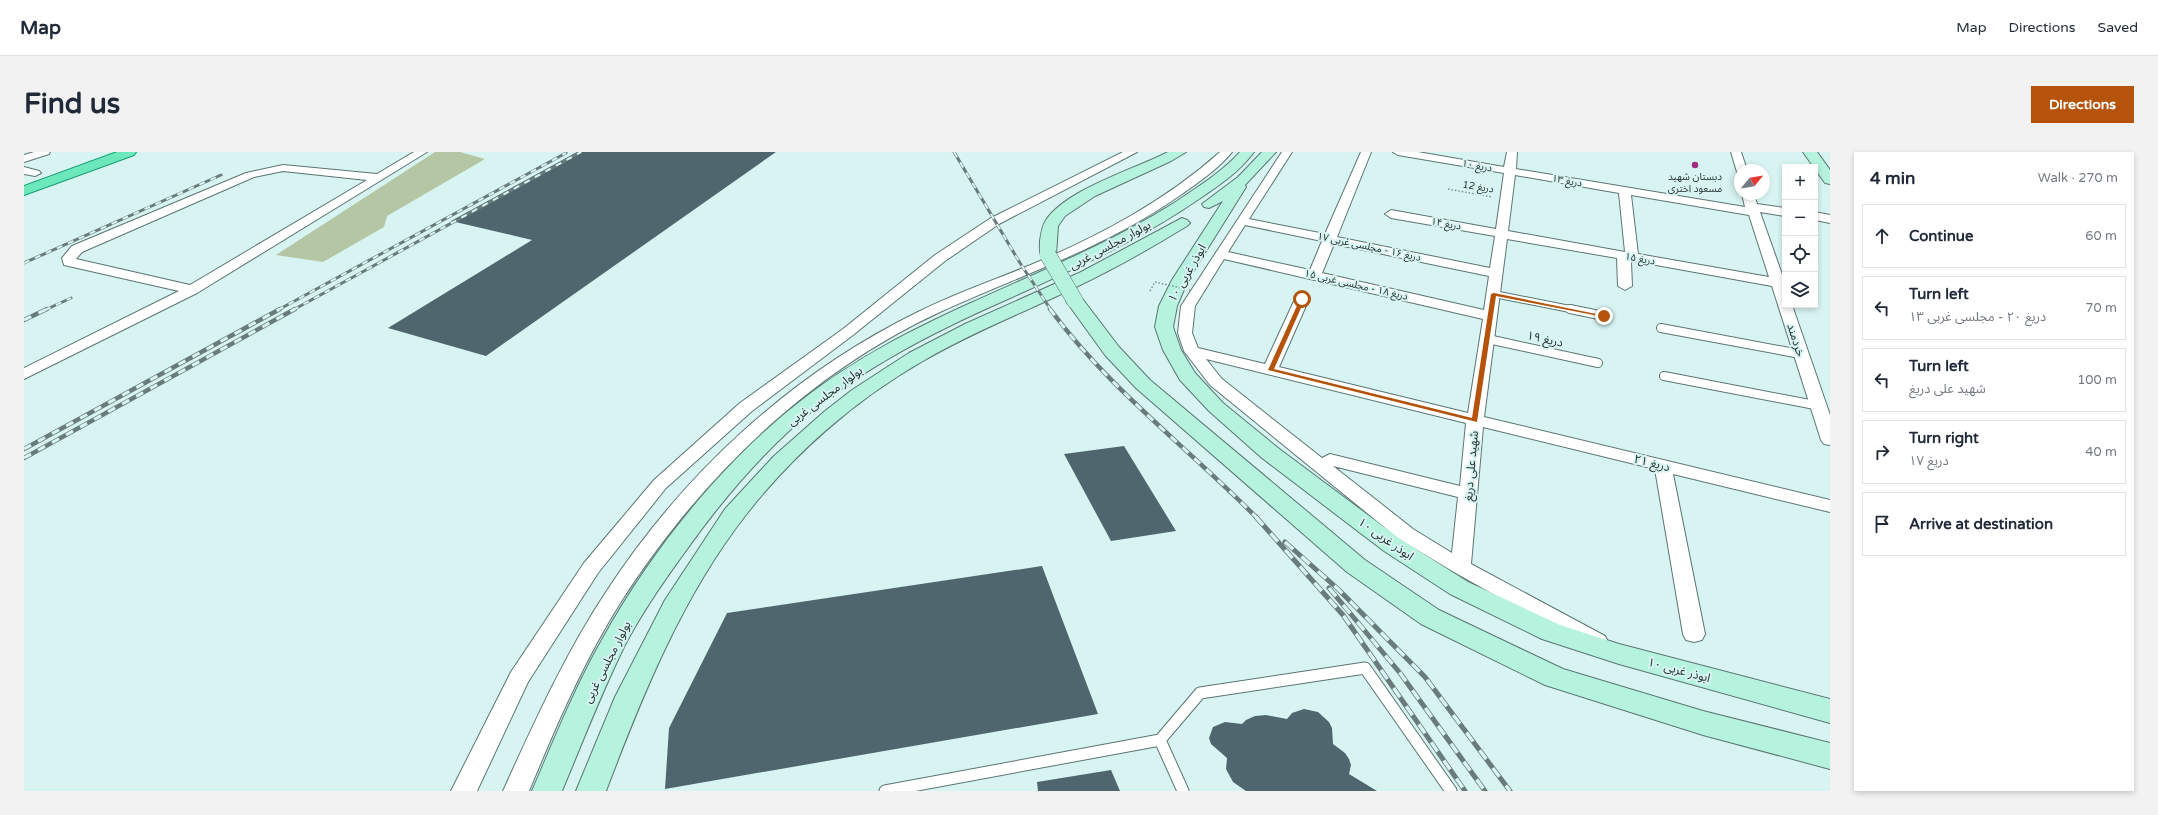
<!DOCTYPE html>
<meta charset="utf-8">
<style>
body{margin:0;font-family:"Varela Round","Noto Sans Arabic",sans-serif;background:#f2f2f3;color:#1f2937}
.controls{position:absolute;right:12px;top:12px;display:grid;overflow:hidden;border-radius:0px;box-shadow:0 2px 6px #0003}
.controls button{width:36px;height:36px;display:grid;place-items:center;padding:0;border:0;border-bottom:1px solid #e0e1e3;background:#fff;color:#1f2937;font:20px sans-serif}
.compass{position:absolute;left:1710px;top:12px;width:36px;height:36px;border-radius:50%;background:#fff;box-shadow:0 2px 6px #0003;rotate:60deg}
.stop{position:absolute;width:12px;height:12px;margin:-9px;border:3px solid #b45309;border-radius:50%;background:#fff}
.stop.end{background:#b45309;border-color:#fff;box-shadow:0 1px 4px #0008}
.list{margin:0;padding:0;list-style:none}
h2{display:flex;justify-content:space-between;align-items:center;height:52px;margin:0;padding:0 16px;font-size:17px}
h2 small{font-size:13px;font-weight:400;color:#747a83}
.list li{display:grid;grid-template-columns:26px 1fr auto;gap:12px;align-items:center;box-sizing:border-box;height:64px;margin:0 8px 8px;padding:0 8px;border:1px solid #e0e1e3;border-radius:0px}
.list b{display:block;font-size:15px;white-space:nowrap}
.list p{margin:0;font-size:13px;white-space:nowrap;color:#747a83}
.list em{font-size:13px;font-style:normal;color:#747a83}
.icon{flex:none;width:22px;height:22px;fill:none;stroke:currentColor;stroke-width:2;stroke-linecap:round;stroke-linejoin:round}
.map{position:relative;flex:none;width:1806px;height:639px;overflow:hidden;border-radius:0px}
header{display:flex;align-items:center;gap:24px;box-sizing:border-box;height:56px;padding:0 20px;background:#fff;border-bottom:1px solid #e0e1e3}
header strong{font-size:19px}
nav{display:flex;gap:22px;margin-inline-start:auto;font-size:14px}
.intro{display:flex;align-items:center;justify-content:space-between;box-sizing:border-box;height:96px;padding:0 24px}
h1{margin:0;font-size:28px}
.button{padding:10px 18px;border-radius:0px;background:#b45309;color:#fff;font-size:14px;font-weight:700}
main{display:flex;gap:24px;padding:0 24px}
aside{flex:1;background:#fff;border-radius:0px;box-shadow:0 2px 6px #0003}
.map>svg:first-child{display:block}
.green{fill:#b4c6a4}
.building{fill:#4f666f}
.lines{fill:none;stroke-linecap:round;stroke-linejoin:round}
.lane-far2-casing{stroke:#5b7573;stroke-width:8}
.lane-far1-casing{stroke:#5b7573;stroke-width:10}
.lane-casing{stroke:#5b7573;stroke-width:13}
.street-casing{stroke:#5b7573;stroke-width:2}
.secondary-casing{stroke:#5b7573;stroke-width:2}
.primary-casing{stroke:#149e6f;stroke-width:2}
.path{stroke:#7d9190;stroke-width:1.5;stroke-dasharray:1.5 2;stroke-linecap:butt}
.lane-far2{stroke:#fff;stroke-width:6}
.lane-far1{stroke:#fff;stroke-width:8}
.lane{stroke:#fff;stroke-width:11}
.street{fill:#fff;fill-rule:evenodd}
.secondary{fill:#b6f3de;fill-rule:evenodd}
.primary{fill:#6de8bd;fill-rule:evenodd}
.rail-far2-casing{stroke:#697b7a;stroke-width:3}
.rail-far1-casing{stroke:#697b7a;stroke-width:4.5}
.rail-casing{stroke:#697b7a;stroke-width:5}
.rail-far2{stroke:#d7f4f2;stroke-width:2;stroke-dasharray:6;stroke-linecap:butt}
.rail-far1{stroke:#d7f4f2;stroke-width:3;stroke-dasharray:8;stroke-linecap:butt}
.rail{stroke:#d7f4f2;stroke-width:3.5;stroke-dasharray:11;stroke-linecap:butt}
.secondary-bridge-casing{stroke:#5b7573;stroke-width:17;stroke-linecap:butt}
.path-bridge{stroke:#7d9190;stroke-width:1.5;stroke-dasharray:1.5 2;stroke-linecap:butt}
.secondary-bridge{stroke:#b6f3de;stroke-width:16}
.route{fill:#b45309}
.poi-dot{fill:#a42a80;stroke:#d7f4f2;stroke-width:1.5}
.labels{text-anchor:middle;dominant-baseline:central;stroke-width:4;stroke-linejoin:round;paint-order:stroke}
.far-street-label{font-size:10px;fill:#253130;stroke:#d7f4f2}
.far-poi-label{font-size:10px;fill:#253130;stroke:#d7f4f2}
.street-label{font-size:12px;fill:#253130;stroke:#d7f4f2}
</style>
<header>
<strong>Map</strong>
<nav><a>Map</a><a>Directions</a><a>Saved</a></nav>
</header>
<div class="intro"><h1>Find us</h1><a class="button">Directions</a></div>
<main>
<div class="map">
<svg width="1806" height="639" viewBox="0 0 1806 639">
<rect width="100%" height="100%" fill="#d7f4f2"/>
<path class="green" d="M411,0H436L461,7L363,64L360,75L299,110L252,103Z"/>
<path class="building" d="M553,0H752L462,204L364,176L508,88L427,69Z
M1100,294L1152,379L1087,389L1040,302Z
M1018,414L1074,562L641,637L645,576L703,461Z
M1280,557L1294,560L1305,570L1308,576L1309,592L1321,601L1325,607L1327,613L1325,622L1353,639H1222L1209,630L1202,617L1203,606L1187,592L1185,586L1189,575L1201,570L1218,572L1222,568L1231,564L1242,563L1263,567L1268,561Z
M1087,618L1096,639H1014L1013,630Z"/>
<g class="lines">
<g class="lane-far2-casing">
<path id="lane-far2" d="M1470,142L1551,158"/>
</g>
<g class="lane-far1-casing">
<path id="lane-far1" d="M1546,157L1580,164
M1637,176L1776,202
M1464,187L1574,211
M1640,224L1796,254"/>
</g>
<g class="lane-casing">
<path id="lane" d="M1136,588L1176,541L1341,516L1427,639
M861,639L1136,588L1159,639"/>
</g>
<g class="street-casing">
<path id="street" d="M10,0H26L25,2L0,10V3Z
M390,0H403L173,141L0,227V216L155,139L40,113L38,106L48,94L222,21L259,13L353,22ZM259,19L343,28L166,133L52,107L58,100L230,25Z
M1099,0H1113L975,72L921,109L829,183L728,259L642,336L574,421L504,530L453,639H427L487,520L560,411L630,328L716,251L819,177L911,103L967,66Z
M1196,0H1208C1194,17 1174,31 1155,44C1079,97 999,122 916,160C784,221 676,327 598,448C560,508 532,574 505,639H479C510,571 541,502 582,440C659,322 767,222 894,160C931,141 971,128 1009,112C1077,83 1141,49 1196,0Z
M1258,0H1268L1225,67L1301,82L1337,0H1347L1313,85L1466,116L1471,84L1367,66L1361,62L1367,58L1472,77L1480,21L1374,3L1369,0H1394L1480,15L1483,0H1493L1492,17L1721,55L1718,42H1730L1733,52L1761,56V64L1736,60L1761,131V153H1768L1806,263V293L1800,292L1797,288L1748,134L1610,109L1607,110L1608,134L1601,138L1594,134L1593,106L1483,87L1460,265L1806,348V360L1649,322L1681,482L1678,488L1670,490L1662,488L1659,482L1631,317L1459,275L1447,412L1581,484L1584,490L1581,496L1573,498L1565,496L1430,420L1375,387L1186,233L1160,199L1154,181L1157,154ZM1491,23L1595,41L1601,100L1484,79ZM1607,43L1725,63L1745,125L1614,102ZM1221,73L1298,89L1286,118L1204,100ZM1310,92L1465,124L1460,158L1298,121ZM1200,107L1459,167L1444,261L1255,215L1285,147L1283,144H1273L1271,147L1241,212L1174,196L1168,181L1171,154ZM1182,207L1442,271L1436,334L1306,302L1298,306L1198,227ZM1309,314L1434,345L1428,401L1389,377Z
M1707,0H1717L1723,18H1716V21L1713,20Z
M0,15L15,19L17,21L11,24L0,22Z
M1791,60L1806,63V71L1791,68Z"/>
</g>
<g class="secondary-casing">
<path id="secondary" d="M1144,0H1162L1147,9L1071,44L1041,64L1034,74L1032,103L1030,106H1018C1015,101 1016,95 1016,89C1017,82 1018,74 1022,68C1043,37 1111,17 1144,0Z
M1216,0H1230C1216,19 1197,32 1178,45C1112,91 1039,122 966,155C895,187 824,225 766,278C726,315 692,356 661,400C639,430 617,462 600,495C577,542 558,591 538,639H508C530,588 551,535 579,486C627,399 699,309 778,248C830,207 889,177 949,150C1019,118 1089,90 1153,49C1175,34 1198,20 1216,0Z
M1238,0H1252L1221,33L1222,35L1164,128L1153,154L1149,175L1157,198L1171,221L1199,251L1254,296L1376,387L1444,430L1536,473L1595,492L1806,547V571L1595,512L1518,487L1426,442L1360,399L1238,306L1185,259L1156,228L1139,198L1131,175L1135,154L1148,128L1199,49L1185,56L1180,55L1178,52L1214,25Z
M1779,0H1793L1806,18V32L1801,31Z
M1158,66L1163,68L1166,71L1163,74C1127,96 1090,117 1052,135C1001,160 948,180 899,209C831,248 769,302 721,364C658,445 618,544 582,639H552L591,545L641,448L701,357L750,304L801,259L828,238L885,201L941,172L1057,120Z
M1051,144L1057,145L1095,195L1126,228L1341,408L1415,458L1539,517L1679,559L1806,591V617L1679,583L1521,533L1397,472L1323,420L1112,236L1081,203L1042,149L1045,145Z"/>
</g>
<g class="primary-casing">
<path id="primary" d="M93,0H112L110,3L0,43V34Z"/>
</g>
<path class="path" d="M1424,37L1468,45
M1126,139L1131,130"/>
<use href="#lane-far2" class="lane-far2"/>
<use href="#lane-far1" class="lane-far1"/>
<use href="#lane" class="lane"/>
<use href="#street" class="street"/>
<use href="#secondary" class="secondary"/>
<use href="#primary" class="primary"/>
<g class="rail-far2-casing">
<path id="rail-far2" d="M930,0L996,111L1027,158
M0,111L197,23
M21,158L47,146
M254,158L542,1
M269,158L557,0"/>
</g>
<g class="rail-far1-casing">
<path id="rail-far1" d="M1026,157C1084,236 1164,296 1233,366
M0,168L23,157
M0,297L256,157
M0,306L271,157"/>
</g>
<g class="rail-casing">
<path id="rail" d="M1232,365L1319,463L1441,639
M1261,390L1314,437L1401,525L1486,639
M1305,436L1376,521L1461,639"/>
</g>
<use href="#rail-far2" class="rail-far2"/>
<use href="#rail-far1" class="rail-far1"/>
<use href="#rail" class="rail"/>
<g class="secondary-bridge-casing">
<path id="secondary-bridge" d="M1024,103L1051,149"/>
</g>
<path class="path-bridge" d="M1131,130L1166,138"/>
<use href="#secondary-bridge" class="secondary-bridge"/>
</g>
<path class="route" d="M1470,141L1582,164L1580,165L1472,144L1453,270L1244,218L1276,147L1278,145L1281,147L1250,217L1448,266L1467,142Z"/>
<circle class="poi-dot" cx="1671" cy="13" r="4"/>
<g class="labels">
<g class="far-street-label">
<text transform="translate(1453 14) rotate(10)">دریغ ۱۰</text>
<text transform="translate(1543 29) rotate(10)">دریغ ۱۳</text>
<text transform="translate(1454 35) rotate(9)">دریغ 12</text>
<text transform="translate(1422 72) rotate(10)">دریغ ۱۴</text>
<text transform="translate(1345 95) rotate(12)">دریغ ۱۶ - مجلسی غربی ۱۷</text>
<text transform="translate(1616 107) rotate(10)">دریغ ۱۵</text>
<text transform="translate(1332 133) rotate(13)">دریغ ۱۸ - مجلسی غربی ۱۵</text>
</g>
<g class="far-poi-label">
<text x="1671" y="25">دبستان شهید<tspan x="1671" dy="12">مسعود اختری</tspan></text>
</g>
<g class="street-label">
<text transform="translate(1086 93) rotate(-28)">بولوار مجلسی غربی</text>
<text transform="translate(1163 121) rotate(-60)">ابوذر غربی ۱۰</text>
<text transform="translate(1521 187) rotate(12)">دریغ ۱۹</text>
<text transform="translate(1772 188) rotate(72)">خردمند</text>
<text transform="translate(801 244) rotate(-37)">بولوار مجلسی غربی</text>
<text transform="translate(1628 311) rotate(14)">دریغ ۲۱</text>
<text transform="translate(1447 314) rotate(-85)">شهید علی دریغ</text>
<text transform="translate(1362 387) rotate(35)">ابوذر غربی ۱۰</text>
<text transform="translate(583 510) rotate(-63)">بولوار مجلسی غربی</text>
<text transform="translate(1655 518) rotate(15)">ابوذر غربی ۱۰</text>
</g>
</g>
</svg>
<div class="controls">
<button>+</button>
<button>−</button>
<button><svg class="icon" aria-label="locate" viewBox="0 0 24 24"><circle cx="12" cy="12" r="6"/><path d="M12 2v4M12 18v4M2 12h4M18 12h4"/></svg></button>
<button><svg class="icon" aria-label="layers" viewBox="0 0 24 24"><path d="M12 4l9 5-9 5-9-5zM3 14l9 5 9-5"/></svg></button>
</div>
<svg class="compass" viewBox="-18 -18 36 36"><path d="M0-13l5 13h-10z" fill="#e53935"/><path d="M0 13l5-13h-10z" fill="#747a83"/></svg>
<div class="stop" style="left:1278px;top:147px"></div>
<div class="stop end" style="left:1580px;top:164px"></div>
</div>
<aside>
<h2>4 min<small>Walk · 270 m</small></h2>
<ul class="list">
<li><svg class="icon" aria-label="ahead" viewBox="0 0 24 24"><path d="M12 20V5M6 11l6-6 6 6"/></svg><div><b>Continue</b></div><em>60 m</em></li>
<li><svg class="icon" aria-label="left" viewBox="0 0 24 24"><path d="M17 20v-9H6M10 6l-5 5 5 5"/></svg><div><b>Turn left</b><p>دریغ ۲۰ - مجلسی غربی ۱۳</p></div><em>70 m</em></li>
<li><svg class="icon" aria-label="left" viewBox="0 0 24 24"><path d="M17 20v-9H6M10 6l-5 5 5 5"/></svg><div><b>Turn left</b><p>شهید علی دریغ</p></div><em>100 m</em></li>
<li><svg class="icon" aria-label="right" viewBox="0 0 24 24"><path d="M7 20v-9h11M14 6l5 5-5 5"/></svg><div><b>Turn right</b><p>دریغ ۱۷</p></div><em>40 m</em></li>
<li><svg class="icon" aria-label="arrive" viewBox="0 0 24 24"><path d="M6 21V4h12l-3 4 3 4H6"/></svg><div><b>Arrive at destination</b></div></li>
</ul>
</aside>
</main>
